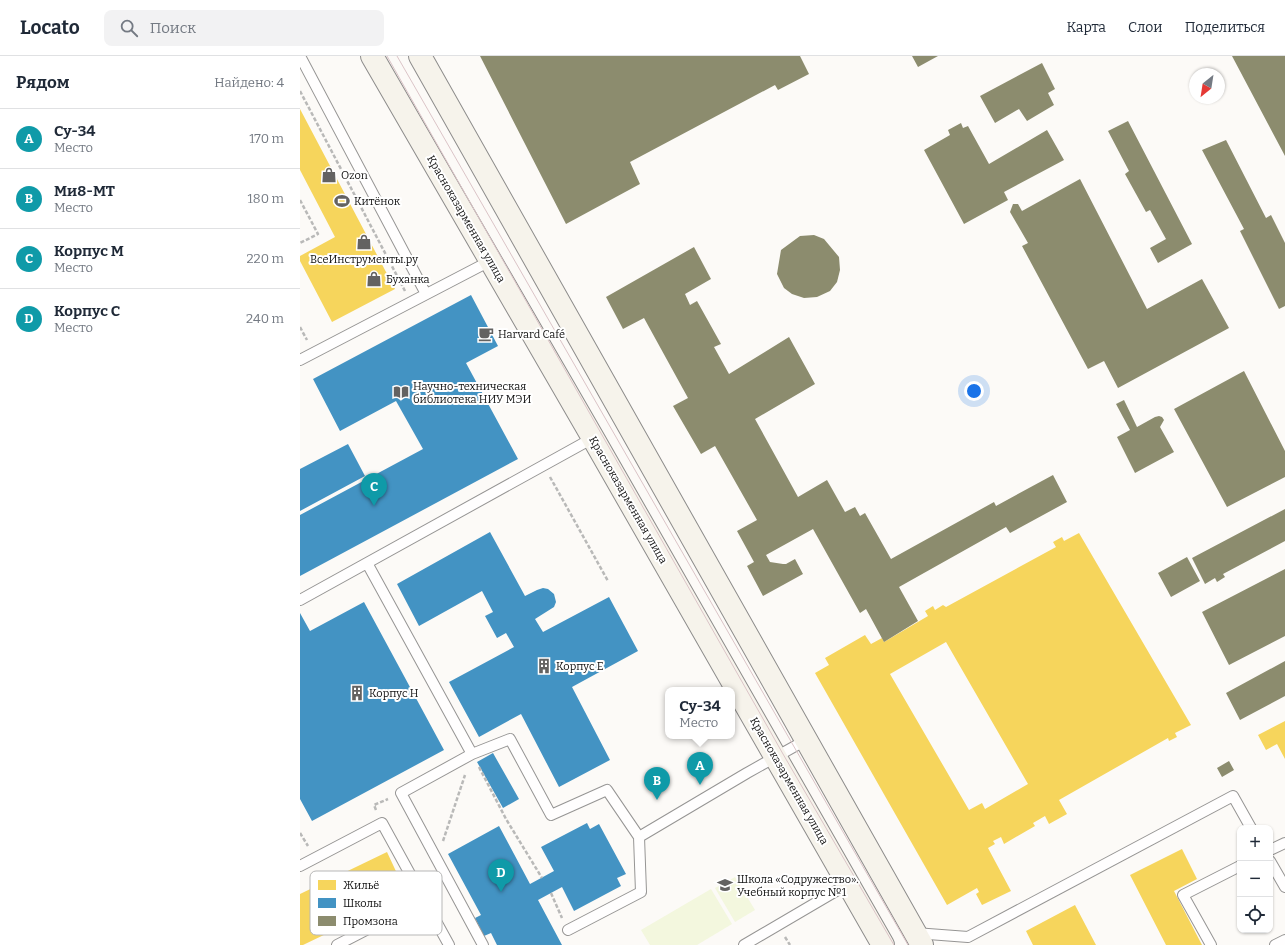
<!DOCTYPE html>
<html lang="ru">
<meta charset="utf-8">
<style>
body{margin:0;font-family:Bitter,serif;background:#f2f2f3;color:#1f2937}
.controls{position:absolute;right:12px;bottom:12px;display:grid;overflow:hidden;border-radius:8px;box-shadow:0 1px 3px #0004}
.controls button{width:36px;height:36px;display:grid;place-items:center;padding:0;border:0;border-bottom:1px solid #e0e1e3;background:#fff;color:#1f2937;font:20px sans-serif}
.compass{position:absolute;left:889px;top:12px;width:36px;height:36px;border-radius:50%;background:#fff;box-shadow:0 1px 3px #0004;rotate:210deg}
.you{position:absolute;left:674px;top:335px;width:14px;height:14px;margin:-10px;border:3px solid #fff;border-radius:50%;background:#1a73e8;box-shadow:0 0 0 6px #1a73e833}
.badge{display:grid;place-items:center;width:26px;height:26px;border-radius:50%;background:#636261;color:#fff;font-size:13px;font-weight:700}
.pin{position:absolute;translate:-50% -33px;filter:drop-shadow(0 1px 2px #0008)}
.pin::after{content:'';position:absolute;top:21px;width:14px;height:12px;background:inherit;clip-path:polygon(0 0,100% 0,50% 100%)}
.popup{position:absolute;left:365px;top:631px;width:70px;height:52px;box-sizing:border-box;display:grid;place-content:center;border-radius:8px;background:#fff;filter:drop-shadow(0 1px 3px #0005);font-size:13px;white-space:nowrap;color:#747a83}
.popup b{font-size:15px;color:#1f2937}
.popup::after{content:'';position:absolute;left:50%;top:100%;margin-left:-8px;border:8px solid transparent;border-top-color:#fff}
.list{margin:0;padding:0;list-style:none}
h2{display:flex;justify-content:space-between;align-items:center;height:52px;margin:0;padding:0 16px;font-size:17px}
h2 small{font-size:13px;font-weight:400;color:#747a83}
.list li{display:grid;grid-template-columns:26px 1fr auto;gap:12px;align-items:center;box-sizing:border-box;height:60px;padding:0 16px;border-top:1px solid #e0e1e3}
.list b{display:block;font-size:15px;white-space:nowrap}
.list p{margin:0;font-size:13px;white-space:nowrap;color:#747a83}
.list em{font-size:13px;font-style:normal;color:#747a83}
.icon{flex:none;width:22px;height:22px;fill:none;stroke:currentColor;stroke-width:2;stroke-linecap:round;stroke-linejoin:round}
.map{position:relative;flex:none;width:985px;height:889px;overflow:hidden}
header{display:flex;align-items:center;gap:24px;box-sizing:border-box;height:56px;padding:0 20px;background:#fff;border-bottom:1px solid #e0e1e3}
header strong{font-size:19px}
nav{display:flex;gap:22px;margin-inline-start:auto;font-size:14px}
.search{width:280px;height:36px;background:#f2f2f3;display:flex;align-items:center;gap:10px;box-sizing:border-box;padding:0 14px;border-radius:8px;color:#747a83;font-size:15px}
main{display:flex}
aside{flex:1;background:#fff}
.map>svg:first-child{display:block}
.pitch{fill:#f3f7de}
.homes{fill:#f6d55c;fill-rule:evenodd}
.schools{fill:#4393c3}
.industry{fill:#8c8c6e}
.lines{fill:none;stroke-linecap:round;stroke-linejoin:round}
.lane-casing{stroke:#969594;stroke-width:12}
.secondary-casing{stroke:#8d8c8b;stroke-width:24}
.path{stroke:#b9b9b8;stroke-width:2.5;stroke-dasharray:4 2;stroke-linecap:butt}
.lane{stroke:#fffefe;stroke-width:10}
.secondary{stroke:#f6f3eb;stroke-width:22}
.tram{stroke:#dbc4c7;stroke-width:1}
.labels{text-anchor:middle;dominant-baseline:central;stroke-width:4;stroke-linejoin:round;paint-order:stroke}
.poi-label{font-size:11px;fill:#101010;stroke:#fff;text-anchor:start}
.street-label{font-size:11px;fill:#101010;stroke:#fff}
.key{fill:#fff;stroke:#b7b7b7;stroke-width:1}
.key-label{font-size:11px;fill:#101010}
</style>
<header>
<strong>Locato</strong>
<div class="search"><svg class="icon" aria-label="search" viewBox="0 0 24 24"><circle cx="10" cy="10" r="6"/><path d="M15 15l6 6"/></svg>Поиск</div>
<nav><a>Карта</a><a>Слои</a><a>Поделиться</a></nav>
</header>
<main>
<aside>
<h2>Рядом<small>Найдено: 4</small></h2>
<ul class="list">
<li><span class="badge" style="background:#0f9aa8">A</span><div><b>Су-34</b><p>Место</p></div><em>170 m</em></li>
<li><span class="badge" style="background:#0f9aa8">B</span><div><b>Ми8-МТ</b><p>Место</p></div><em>180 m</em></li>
<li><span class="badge" style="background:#0f9aa8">C</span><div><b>Корпус М</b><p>Место</p></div><em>220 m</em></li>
<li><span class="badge" style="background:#0f9aa8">D</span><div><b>Корпус С</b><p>Место</p></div><em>240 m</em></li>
</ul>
</aside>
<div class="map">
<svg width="985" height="889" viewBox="0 0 985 889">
<rect width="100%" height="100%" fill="#fcfaf7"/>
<path class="pitch" d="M435,821L455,854L435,866L415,832Z
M411,833L432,868L397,889H350L341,874Z"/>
<path class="homes" d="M0,53L95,233L32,266L0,205V200L35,181L0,114Z
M779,477L891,669L875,677L877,681L869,685L868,682L759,744L767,758L749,768L745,760L733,767L735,770L704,788L701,781L693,785L695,788L688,792L711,835L682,849L676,838L679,836L677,832L647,849L515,617L529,609L525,602L565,579L571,588L582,582L584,586L628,560L625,555L633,550L635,554L643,549L646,551L756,491L753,486L762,481L764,485ZM646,586L728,728L685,753L682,747L669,754L590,618Z
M985,665V703L977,688L966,694L958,679Z
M882,793L897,823L874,835L902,889H866L830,819Z
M87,796L107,839L3,889H0V838Z
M775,849L796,889H733L726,875Z"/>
<path class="schools" d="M171,239L198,290L166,307L218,403L0,520V459L123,393L96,345L40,375L13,323Z
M48,388L65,420L0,455V413Z
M190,476L225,540L237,534L243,532L248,533L254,538L256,546L254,551L235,563L243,576L309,541L338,595L272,631L310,704L259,731L221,658L179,681L149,626L214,591L206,577L197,582L185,560L193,556L182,535L119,570L97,528Z
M64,546L144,694L12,765L0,743V557L10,575Z
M193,697L219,743L203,752L177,706Z
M287,767L290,773L299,768L326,818L317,822L321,830L274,855L262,831L238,844L262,889H197L191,877L184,880L175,862L181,859L148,798L199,770L230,828L254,815L241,791Z"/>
<path class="industry" d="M180,0H500L509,18L478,34L475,29L330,106L340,128L266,168Z
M612,0H638L618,11Z
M932,0H985V100Z
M742,7L755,33L748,37L754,49L727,65L719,53L695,67L680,40Z
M828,65L892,188L858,207L850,192L866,183L850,154L846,156L825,118L829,115L808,75Z
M661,67L663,72L668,70L689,108L747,74L764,104L704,136L708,144L664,168L624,94L650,79L648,74Z
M926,84L966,162L971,159L985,187V250L979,253L940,175L944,173L902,94Z
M780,123L847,253L902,223L929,272L818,332L804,305L788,313L722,190L728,187L710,156L713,148H718L722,155Z
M514,179L524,183L539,201L540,214L537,226L530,235L517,241L504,242L492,238L484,232L477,218L481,194L500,180Z
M394,191L411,223L385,238L390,249L397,245L421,288L414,291L429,318L489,281L515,328L455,363L498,441L527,424L545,456L555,451L560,460L565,457L591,503L694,446L696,450L753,419L767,446L710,477L706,471L599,531L618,565L584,586L566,553L560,557L513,473L466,499L470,506L483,508H486L495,503L503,518L463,540L447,510L454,506L437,475L457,464L415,390L401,398L373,350L388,342L344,262L323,273L306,241Z
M944,315L985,395V421L927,451L874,353Z
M824,344L837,371L855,361L859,360L862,361L864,364L860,371L874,396L835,417L817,381L830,374L816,348Z
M985,453V485L923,518L925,521L917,526L915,522L905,528L892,502Z
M887,501L900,525L871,541L858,517Z
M985,513V580L929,609L902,556Z
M985,605V640L940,664L926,637Z
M929,705L934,714L922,721L917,712Z"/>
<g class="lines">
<g class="lane-casing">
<path id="lane" d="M0,0L126,238
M0,304L190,205
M67,507L172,698L101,737L183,889
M0,544L293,382
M172,698L210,683L251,759L307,734L339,781L447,717L506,684
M970,794L985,787
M970,805L985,831
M0,810L82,767L149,889
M268,874L341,836L339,781
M615,877L668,881L933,740L951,772
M37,889L124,844
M444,889L548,828
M911,889L883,839L940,810
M975,889L985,884"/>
</g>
<g class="secondary-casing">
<path id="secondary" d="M72,0L293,382L583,889
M120,0L622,889"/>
</g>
<path class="path" d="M0,35L105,235
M0,144L18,178L0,187
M0,271L7,284
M250,421L308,525
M179,711L206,763L242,822
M76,754L74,749L88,743
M0,777L8,790
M143,785L165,719
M251,837L262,862
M485,881L490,889"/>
<use href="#lane" class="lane"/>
<use href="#secondary" class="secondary"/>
<path class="tram" d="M87,0L483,698L594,889
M97,0L608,889"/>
</g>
<defs>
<g id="shop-bare" transform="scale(1.2)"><path d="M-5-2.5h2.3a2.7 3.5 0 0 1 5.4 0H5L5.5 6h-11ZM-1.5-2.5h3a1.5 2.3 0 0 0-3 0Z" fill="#636261" stroke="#fff" stroke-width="2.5" paint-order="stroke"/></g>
<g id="stadium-bare" transform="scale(1.2)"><path d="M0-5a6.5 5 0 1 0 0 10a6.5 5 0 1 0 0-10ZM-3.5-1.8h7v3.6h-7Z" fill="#636261" stroke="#fff" stroke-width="2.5" paint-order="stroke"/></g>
<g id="cafe-bare" transform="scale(1.2)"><path d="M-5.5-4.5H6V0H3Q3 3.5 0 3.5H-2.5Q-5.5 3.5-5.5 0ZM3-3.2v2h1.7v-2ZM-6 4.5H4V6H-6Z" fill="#636261" stroke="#fff" stroke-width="2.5" paint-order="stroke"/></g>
<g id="library-bare" transform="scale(1.2)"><path d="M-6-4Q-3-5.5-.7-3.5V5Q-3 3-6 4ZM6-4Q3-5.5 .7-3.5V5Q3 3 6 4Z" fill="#636261" stroke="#fff" stroke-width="2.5" paint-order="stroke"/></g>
<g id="building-bare" transform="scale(1.2)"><path d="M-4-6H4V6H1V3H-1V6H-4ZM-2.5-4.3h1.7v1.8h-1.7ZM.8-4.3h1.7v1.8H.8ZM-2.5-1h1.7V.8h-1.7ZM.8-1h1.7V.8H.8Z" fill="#636261" stroke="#fff" stroke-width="2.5" paint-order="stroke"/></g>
<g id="school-bare" transform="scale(1.2)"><path d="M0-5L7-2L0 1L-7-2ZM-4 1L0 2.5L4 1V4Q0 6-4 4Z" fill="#636261" stroke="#fff" stroke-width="2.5" paint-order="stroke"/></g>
</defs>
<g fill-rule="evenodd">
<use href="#shop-bare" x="29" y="119"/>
<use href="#stadium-bare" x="42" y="145"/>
<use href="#shop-bare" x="64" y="186"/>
<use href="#shop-bare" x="74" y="223"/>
<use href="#cafe-bare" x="186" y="278"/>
<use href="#library-bare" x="101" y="336"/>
<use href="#building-bare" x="244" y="610"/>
<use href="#building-bare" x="57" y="637"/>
<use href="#school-bare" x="425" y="829"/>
</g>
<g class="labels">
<g class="poi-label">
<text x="41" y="119">Ozon</text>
<text x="54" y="145">Китёнок</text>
<text x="64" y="203" text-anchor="middle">ВсеИнструменты.ру</text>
<text x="86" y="223">Буханка</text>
<text x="198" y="278">Harvard Café</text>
<text x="113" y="330">Научно-техническая<tspan x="113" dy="13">библиотека НИУ МЭИ</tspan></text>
<text x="256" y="610">Корпус Е</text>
<text x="69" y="637">Корпус Н</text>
<text x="437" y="823">Школа «Содружество».<tspan x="437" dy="13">Учебный корпус №1</tspan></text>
</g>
<g class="street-label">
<text transform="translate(166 163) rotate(60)">Красноказарменная улица</text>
<text transform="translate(328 444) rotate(60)">Красноказарменная улица</text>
<text transform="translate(489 725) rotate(60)">Красноказарменная улица</text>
</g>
</g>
<rect x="10" y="815" width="132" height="64" rx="6" class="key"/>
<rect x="18" y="824" width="18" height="10" fill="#f6d55c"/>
<rect x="18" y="842" width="18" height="10" fill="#4393c3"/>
<rect x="18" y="860" width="18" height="10" fill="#8c8c6e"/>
<g class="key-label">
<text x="43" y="833">Жильё</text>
<text x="43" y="851">Школы</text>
<text x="43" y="869">Промзона</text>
</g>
</svg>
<div class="controls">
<button>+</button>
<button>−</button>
<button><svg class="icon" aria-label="locate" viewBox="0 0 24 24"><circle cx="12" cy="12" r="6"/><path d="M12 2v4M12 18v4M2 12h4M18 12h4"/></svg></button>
</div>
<svg class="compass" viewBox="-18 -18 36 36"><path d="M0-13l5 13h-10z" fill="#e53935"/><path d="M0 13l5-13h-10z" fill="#747a83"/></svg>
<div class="you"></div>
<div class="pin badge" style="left:400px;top:729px;background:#0f9aa8">A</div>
<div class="popup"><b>Су-34</b>Место</div>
<div class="pin badge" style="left:357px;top:744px;background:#0f9aa8">B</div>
<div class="pin badge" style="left:74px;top:450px;background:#0f9aa8">C</div>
<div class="pin badge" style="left:201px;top:836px;background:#0f9aa8">D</div>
</div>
</main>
